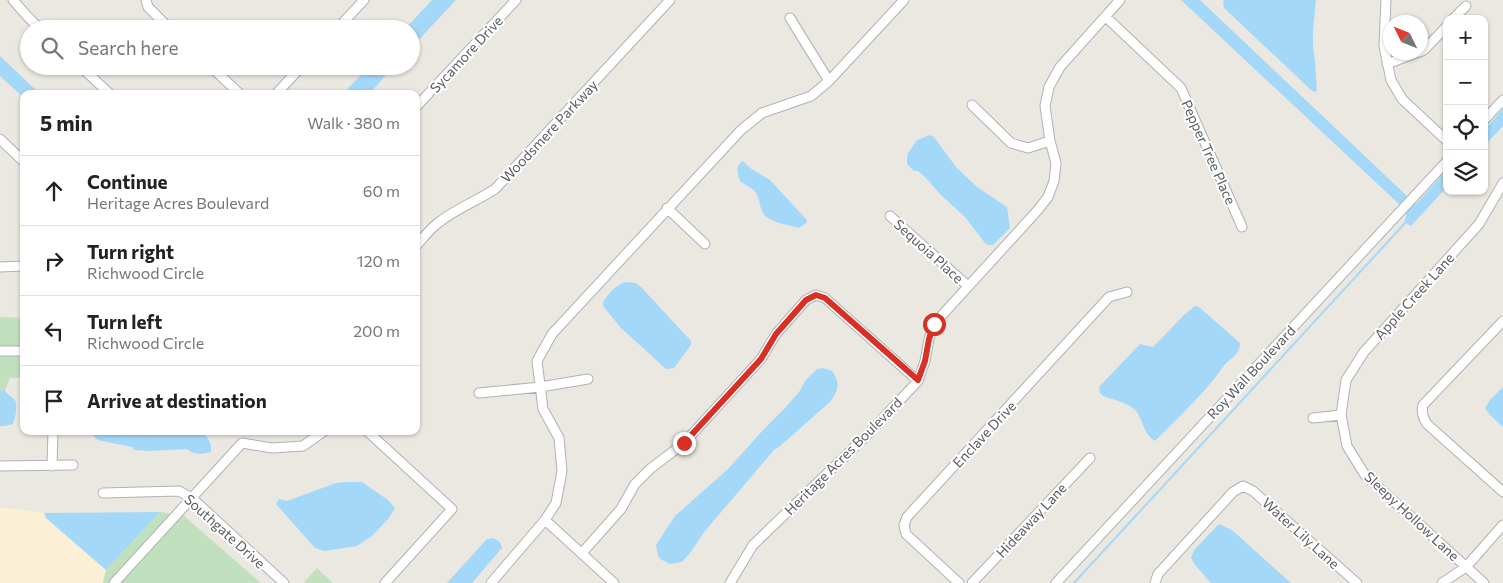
<!DOCTYPE html>
<meta charset="utf-8">
<style>
body{margin:0;font-family:Commissioner,sans-serif;background:#f2f2f2;color:#222}
.controls{position:absolute;right:15px;top:15px;display:grid;overflow:hidden;border-radius:10px;box-shadow:0 1px 4px #0004}
.controls button{width:45px;height:45px;display:grid;place-items:center;padding:0;border:0;border-bottom:1px solid #e0e0e0;background:#fff;color:#222;font:25px sans-serif}
.compass{position:absolute;left:1383px;top:15px;width:45px;height:45px;border-radius:50%;background:#fff;box-shadow:0 1px 4px #0004;rotate:313deg}
.stop{position:absolute;width:15px;height:15px;margin:-11px;border:4px solid #d93025;border-radius:50%;background:#fff}
.stop.end{background:#d93025;border-color:#fff;box-shadow:0 1px 5px #0008}
.list{margin:0;padding:0;list-style:none}
h2{display:flex;justify-content:space-between;align-items:center;height:65px;margin:0;padding:0 20px;font-size:21px}
h2 small{font-size:16px;font-weight:400;color:#767676}
.list li{display:grid;grid-template-columns:32px 1fr auto;gap:15px;align-items:center;box-sizing:border-box;height:70px;padding:0 20px;border-top:1px solid #e0e0e0}
.list b{display:block;font-size:19px;white-space:nowrap}
.list p{margin:0;font-size:16px;white-space:nowrap;color:#767676}
.list em{font-size:16px;font-style:normal;color:#767676}
.icon{flex:none;width:28px;height:28px;fill:none;stroke:currentColor;stroke-width:2;stroke-linecap:round;stroke-linejoin:round}
.map{position:relative;flex:none;width:1503px;height:583px;overflow:hidden}
.search{position:absolute;background:#fff;box-shadow:0 1px 4px #0004;left:20px;top:20px;width:400px;height:55px;display:flex;align-items:center;gap:12px;box-sizing:border-box;padding:0 18px;border-radius:28px;color:#767676;font-size:19px}
.panel{position:absolute;background:#fff;box-shadow:0 1px 4px #0004;left:20px;top:90px;width:400px;height:345px;border-radius:10px}
.map>svg:first-child{display:block}
.commercial{fill:#fbf0d6}
.green{fill:#c1e1be}
.water{fill:#a4d8f8}
.lines{fill:none;stroke-linecap:round;stroke-linejoin:round}
.stream{stroke:#a4d8f8;stroke-width:2}
.minor-casing{stroke:#aeb2b5;stroke-width:11}
.minor{stroke:#fff;stroke-width:9}
.route{stroke:#d93025;stroke-width:6}
.labels{text-anchor:middle;dominant-baseline:central;stroke-width:4;stroke-linejoin:round;paint-order:stroke}
.street-label{font-size:14px;fill:#595d60;stroke:#fff}
</style>
<div class="map">
<svg width="1503" height="583" viewBox="0 0 1503 583">
<rect width="100%" height="100%" fill="#ebe8e1"/>
<path class="commercial" d="M0,507L44,513L46,518L106,570L103,583H0Z"/>
<path class="green" d="M0,317L24,318V347H0Z
M0,355H24V378H10L5,390L0,391Z
M160,512L172,514L108,583H103L106,570Z
M182,515H183L261,583H120Z
M317,568L333,583H305L304,582Z"/>
<path class="water" d="M432,0H456L411,48V29H405Z
M1181,0H1200L1408,197L1400,205Z
M1224,0H1316L1313,30V45L1315,62L1317,91L1314,92L1310,89L1224,8L1223,2Z
M0,56L40,94H24V98L0,76Z
M369,66H394L369,94H343Z
M1503,109V126L1484,146V130Z
M930,135L934,137L956,167L977,187L1007,207L1010,228L993,245H988L985,243L965,217L941,195L925,177L918,171H914L907,164V157L908,153L917,140Z
M743,161L750,168L770,180L806,219L807,222L799,228C789,225 777,224 768,218C759,213 761,201 756,193C753,188 745,185 740,181C738,174 735,165 743,161Z
M1447,170V187L1411,226L1404,222L1406,218V211L1414,202L1416,204Z
M626,282L636,283L641,287L691,341V345L674,368L666,369L621,328L603,306V302C608,294 617,284 626,282Z
M1195,306L1199,307L1240,343C1240,355 1230,358 1223,367C1220,371 1217,375 1214,379C1196,401 1175,421 1155,441C1144,435 1143,420 1136,411C1131,404 1112,399 1103,396L1100,393L1099,387L1140,344L1153,347L1184,315Z
M823,368L832,371C841,383 838,391 830,402L779,447L774,450L705,531L690,553L682,562L670,564L662,560L658,556L656,545L675,516L728,469L765,428L785,408L799,392L806,380L817,369Z
M1503,387V427L1490,415L1485,408L1490,400Z
M5,390C7,395 10,395 14,399C19,404 15,418 13,424L5,426H0V391Z
M91,431H154L156,433L160,431H201C208,438 212,442 211,452L202,454L193,453L187,449L149,451L135,450L132,447L102,441L96,439L92,434Z
M346,482H362L388,500L395,508L389,518L372,536L357,546L324,551L315,548L276,504L279,499L287,501L336,483Z
M160,512L106,570L46,518L44,513Z
M1219,524L1232,530L1291,583H1211L1195,565L1191,558L1194,550Z
M493,538L500,542L502,548L472,583H447L487,539Z"/>
<g class="lines">
<path class="stream" d="M1074,583L1406,222"/>
<g class="minor-casing">
<path id="minor" d="M13,0L28,17L40,29
M146,0L148,7L170,29
M1386,0L1384,46L1391,80L1402,99L1447,141
M1106,17L1181,88L1242,227
M790,18L829,81
M1453,19L1466,6
M337,29L364,0
M1420,52L1424,50L1447,26
M1387,64L1418,52
M80,66L110,94
M210,66L240,94
M276,94L302,66
M972,105L1011,143L1028,148L1050,141
M416,107L516,0
M1484,120L1503,100
M0,139L24,162
M667,208L705,244
M890,216L968,286
M416,246C423,238 430,229 438,223C455,209 477,201 495,189L670,0
M0,267L24,266
M1503,321L1423,405C1421,412 1423,418 1427,424L1503,492
M0,351H24
M479,393L540,387L588,379
M1313,418L1341,415
M367,431L452,509L385,583
M0,466L73,465
M52,466L53,431
M103,493L179,491L192,498L284,583
M582,553L621,509L635,484L650,469L684,443L761,359L776,334L806,300L816,295L825,298L918,381
M114,583L242,443L272,448L303,446L324,431
M491,583L545,520
M614,583L545,520L556,503L562,471L559,438L543,409L537,361L552,334L741,130L762,113L811,96L829,81L904,0
M730,583L753,545L867,435L918,381L925,361L929,339L934,324L1037,211L1048,197L1054,181L1056,163L1050,141L1045,106L1049,87L1060,67L1120,0
M959,583L906,534L904,525L907,517L1109,297L1127,292
M972,583L1090,458
M1056,583L1447,161
M1155,583L1158,574L1233,492L1243,486L1253,491L1357,583
M1442,583L1466,567L1503,525
M1484,583L1365,475L1347,446L1341,415L1346,380L1364,352L1479,224L1503,183"/>
</g>
<use href="#minor" class="minor"/>
</g>
<g class="lines">
<path class="route" d="M684,443L761,359L776,334L806,300L816,295L825,298L918,380L925,361L929,339L934,324"/>
</g>
<g class="labels">
<g class="street-label">
<text transform="translate(466 54) rotate(-47)">Sycamore Drive</text>
<text transform="translate(549 131) rotate(-47)">Woodsmere Parkway</text>
<text transform="translate(1209 152) rotate(66)">Pepper Tree Place</text>
<text transform="translate(929 251) rotate(42)">Sequoia Place</text>
<text transform="translate(1414 296) rotate(-48)">Apple Creek Lane</text>
<text transform="translate(1251 372) rotate(-47)">Roy Wall Boulevard</text>
<text transform="translate(984 434) rotate(-47)">Enclave Drive</text>
<text transform="translate(843 456) rotate(-45)">Heritage Acres Boulevard</text>
<text transform="translate(1412 516) rotate(43)">Sleepy Hollow Lane</text>
<text transform="translate(1031 520) rotate(-47)">Hideaway Lane</text>
<text transform="translate(225 531) rotate(42)">Southgate Drive</text>
<text transform="translate(1301 533) rotate(42)">Water Lily Lane</text>
</g>
</g>
</svg>
<div class="controls">
<button>+</button>
<button>−</button>
<button><svg class="icon" aria-label="locate" viewBox="0 0 24 24"><circle cx="12" cy="12" r="6"/><path d="M12 2v4M12 18v4M2 12h4M18 12h4"/></svg></button>
<button><svg class="icon" aria-label="layers" viewBox="0 0 24 24"><path d="M12 4l9 5-9 5-9-5zM3 14l9 5 9-5"/></svg></button>
</div>
<svg class="compass" viewBox="-18 -18 36 36"><path d="M0-13l5 13h-10z" fill="#e53935"/><path d="M0 13l5-13h-10z" fill="#767676"/></svg>
<div class="stop" style="left:934px;top:324px"></div>
<div class="stop end" style="left:684px;top:443px"></div>
<div class="search"><svg class="icon" aria-label="search" viewBox="0 0 24 24"><circle cx="10" cy="10" r="6"/><path d="M15 15l6 6"/></svg>Search here</div>
<section class="panel">
<h2>5 min<small>Walk · 380 m</small></h2>
<ul class="list">
<li><svg class="icon" aria-label="ahead" viewBox="0 0 24 24"><path d="M12 20V5M6 11l6-6 6 6"/></svg><div><b>Continue</b><p>Heritage Acres Boulevard</p></div><em>60 m</em></li>
<li><svg class="icon" aria-label="right" viewBox="0 0 24 24"><path d="M7 20v-9h11M14 6l5 5-5 5"/></svg><div><b>Turn right</b><p>Richwood Circle</p></div><em>120 m</em></li>
<li><svg class="icon" aria-label="left" viewBox="0 0 24 24"><path d="M17 20v-9H6M10 6l-5 5 5 5"/></svg><div><b>Turn left</b><p>Richwood Circle</p></div><em>200 m</em></li>
<li><svg class="icon" aria-label="arrive" viewBox="0 0 24 24"><path d="M6 21V4h12l-3 4 3 4H6"/></svg><div><b>Arrive at destination</b></div></li>
</ul>
</section>
</div>
